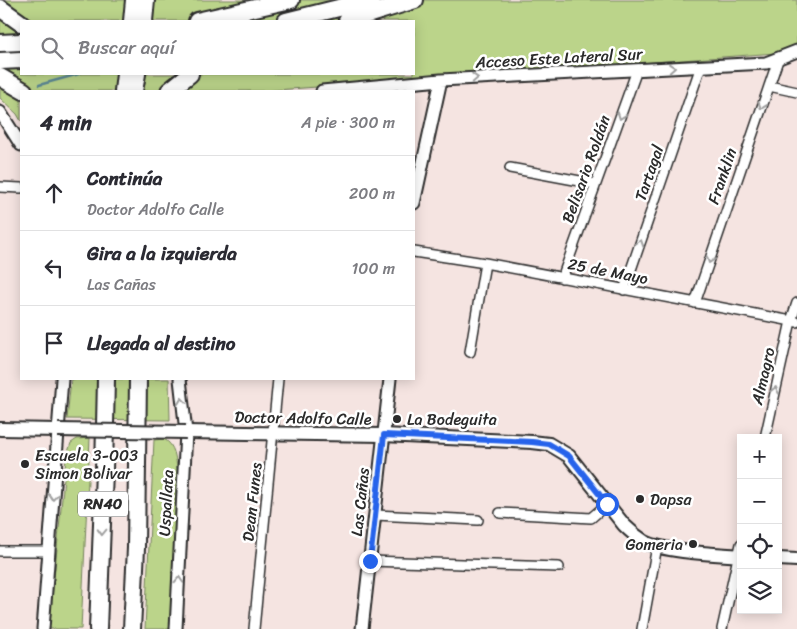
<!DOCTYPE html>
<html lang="es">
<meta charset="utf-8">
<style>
body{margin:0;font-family:Sriracha,sans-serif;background:#f7f7f7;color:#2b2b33}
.controls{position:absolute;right:15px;bottom:15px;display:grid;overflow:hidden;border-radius:0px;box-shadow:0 2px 12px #0003}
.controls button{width:45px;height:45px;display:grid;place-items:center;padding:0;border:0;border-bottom:1px solid #e1e1e2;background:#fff;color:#2b2b33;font:25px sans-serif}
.stop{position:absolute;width:15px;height:15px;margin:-11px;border:4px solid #2563eb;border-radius:50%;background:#fff}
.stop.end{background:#2563eb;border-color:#fff;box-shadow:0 1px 5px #0008}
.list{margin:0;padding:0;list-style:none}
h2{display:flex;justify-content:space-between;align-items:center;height:65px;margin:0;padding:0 20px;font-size:21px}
h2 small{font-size:16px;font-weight:400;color:#7c7c81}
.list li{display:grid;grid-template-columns:32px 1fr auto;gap:15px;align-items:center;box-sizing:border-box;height:75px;padding:0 20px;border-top:1px solid #e1e1e2}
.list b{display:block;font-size:19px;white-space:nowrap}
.list p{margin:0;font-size:16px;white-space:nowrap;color:#7c7c81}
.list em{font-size:16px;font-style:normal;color:#7c7c81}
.icon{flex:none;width:28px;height:28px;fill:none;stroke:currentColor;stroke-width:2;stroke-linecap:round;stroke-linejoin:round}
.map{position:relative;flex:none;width:797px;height:629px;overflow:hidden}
.search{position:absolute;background:#fff;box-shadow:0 2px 12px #0003;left:20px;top:20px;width:395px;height:55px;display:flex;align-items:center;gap:12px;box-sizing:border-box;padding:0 18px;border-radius:0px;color:#7c7c81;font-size:19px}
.panel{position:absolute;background:#fff;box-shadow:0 2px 12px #0003;left:20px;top:90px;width:395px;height:290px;border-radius:0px}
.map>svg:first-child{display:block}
.green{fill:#bbd48a;stroke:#73805a;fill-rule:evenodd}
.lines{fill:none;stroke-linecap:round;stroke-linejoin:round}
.stream{stroke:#5b8895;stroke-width:2.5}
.minor-casing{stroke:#2b2b2b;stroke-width:12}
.tertiary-casing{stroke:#2b2b2b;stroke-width:15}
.secondary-casing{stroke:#2b2b2b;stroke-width:16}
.motorway-casing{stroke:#2b2b2b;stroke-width:20}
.minor{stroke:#fff;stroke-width:9}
.tertiary{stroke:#fff;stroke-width:11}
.secondary{stroke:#fff;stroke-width:12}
.motorway{stroke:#fff;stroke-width:16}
.secondary-bridge-casing{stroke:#2b2b2b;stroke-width:16;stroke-linecap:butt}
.secondary-bridge{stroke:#fff;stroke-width:12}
.oneway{stroke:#a0a0a0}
.route{stroke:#2563eb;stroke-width:6}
.poi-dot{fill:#2b2b2b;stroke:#fff;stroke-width:2}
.labels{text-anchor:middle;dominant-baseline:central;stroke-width:5;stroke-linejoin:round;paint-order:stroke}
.shield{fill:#fff;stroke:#6b6b6b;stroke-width:1}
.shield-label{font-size:15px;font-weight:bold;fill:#2b2b2b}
.street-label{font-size:16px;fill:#2b2b2b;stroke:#fff}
.poi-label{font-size:16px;fill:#2b2b2b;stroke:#fff;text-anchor:start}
</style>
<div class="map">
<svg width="797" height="629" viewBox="0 0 797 629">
<rect width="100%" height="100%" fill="#f5e4e1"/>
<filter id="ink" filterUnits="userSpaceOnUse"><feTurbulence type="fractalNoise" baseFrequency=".02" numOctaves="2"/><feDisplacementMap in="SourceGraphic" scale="10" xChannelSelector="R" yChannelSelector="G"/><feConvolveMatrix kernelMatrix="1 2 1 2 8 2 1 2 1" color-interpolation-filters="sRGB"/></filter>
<g filter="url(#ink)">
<path class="green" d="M0,0H797V44L776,53L263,91H21V121L17,114L0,98ZM21,21H414V74H21Z
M71,379H169L170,420L67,419Z
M90,438L81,629H49L66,458L71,443L77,439Z
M164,439C175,445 176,459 177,470L170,629H145L154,440Z"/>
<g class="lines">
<path class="stream" d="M39,85L79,74"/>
<g class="minor-casing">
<path id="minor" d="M769,86L797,92
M510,168L596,184
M0,187L21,188
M414,252L485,263L797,322
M562,278L637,70
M624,290L701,66
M695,303L778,60
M470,352L485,263
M765,438L791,321L797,303
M500,513L591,518L607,504
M375,515L478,520
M0,551H49
M370,561L559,567
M254,629L278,379
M642,629L657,546
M722,629L741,544"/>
</g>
<g class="tertiary-casing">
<path id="tertiary" d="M322,91L441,80L766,63L797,51
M0,112L21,145
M414,203L441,80
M43,629L62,379
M176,629L186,432L180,379
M362,629L390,379"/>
</g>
<g class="secondary-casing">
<path id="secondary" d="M0,429L58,430
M186,432L383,435L532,442L549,444L569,456L624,525C630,531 637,537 645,542C665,552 716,554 741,556
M778,559L797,560"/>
</g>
<g class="motorway-casing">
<path id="motorway" d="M0,8L21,23
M132,21L134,0
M144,21L146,0
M197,21L291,0
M286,21L371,0
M347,21L415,0
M0,43L21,42
M0,61L21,60
M0,77L24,91
M123,91L125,74
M134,91L137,74
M169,91L190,74
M98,629L104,471L106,379
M132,629L136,548L138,379"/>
</g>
<use href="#minor" class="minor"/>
<use href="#tertiary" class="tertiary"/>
<use href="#secondary" class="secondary"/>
<use href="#motorway" class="motorway"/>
<g class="secondary-bridge-casing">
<path id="secondary-bridge" d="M58,430L186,432"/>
</g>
<use href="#secondary-bridge" class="secondary-bridge"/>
</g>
<defs><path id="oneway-chevron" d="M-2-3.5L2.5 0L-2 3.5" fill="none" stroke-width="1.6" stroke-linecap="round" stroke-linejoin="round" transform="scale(1.25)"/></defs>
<g class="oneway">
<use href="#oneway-chevron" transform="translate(672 68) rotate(-4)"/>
<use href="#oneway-chevron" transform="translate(475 78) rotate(-3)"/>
<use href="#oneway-chevron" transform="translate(762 106) rotate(109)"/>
<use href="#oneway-chevron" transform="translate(621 116) rotate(110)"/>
<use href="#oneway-chevron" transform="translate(640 243) rotate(-71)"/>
<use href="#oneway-chevron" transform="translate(710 260) rotate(109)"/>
<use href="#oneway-chevron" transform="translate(775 390) rotate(-77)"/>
<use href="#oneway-chevron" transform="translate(182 401) rotate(-96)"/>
<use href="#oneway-chevron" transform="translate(53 497) rotate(94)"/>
<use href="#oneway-chevron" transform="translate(102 532) rotate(92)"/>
<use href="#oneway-chevron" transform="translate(179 580) rotate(-87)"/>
</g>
</g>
<g class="lines" filter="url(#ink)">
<path class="route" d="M370,561L384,435L532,442L549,444L569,456L607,504"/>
</g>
<g class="poi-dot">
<circle cx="397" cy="419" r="5"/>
<circle cx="25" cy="464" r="5"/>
<circle cx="640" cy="499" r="5"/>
<circle cx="693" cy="544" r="5"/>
</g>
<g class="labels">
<rect class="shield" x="78" y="491.5" width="50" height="25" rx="4"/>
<g class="shield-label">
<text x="103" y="504">RN40</text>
</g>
<g class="street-label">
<text transform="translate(559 58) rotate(-3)">Acceso Este Lateral Sur</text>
<text transform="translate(586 169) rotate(-70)">Belisario Roldán</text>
<text transform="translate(649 173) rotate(-71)">Tartagal</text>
<text transform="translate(722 176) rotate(-71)">Franklin</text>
<text transform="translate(608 271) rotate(11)">25 de Mayo</text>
<text transform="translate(763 376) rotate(-77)">Almagro</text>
<text transform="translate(303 418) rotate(1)">Doctor Adolfo Calle</text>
<text transform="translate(252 502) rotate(-84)">Dean Funes</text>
<text transform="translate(360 502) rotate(-84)">Las Cañas</text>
<text transform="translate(166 503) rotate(-87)">Uspallata</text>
</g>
<g class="poi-label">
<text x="407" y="419">La Bodeguita</text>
<text x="35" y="455">Escuela 3-003<tspan x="35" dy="18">Simon Bolivar</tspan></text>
<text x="650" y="499">Dapsa</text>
<text x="683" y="544" text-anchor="end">Gomeria</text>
</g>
</g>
</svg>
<div class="controls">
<button>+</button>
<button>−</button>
<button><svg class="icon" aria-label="locate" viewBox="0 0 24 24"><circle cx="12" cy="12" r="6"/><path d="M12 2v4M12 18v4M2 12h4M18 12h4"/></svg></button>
<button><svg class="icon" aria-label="layers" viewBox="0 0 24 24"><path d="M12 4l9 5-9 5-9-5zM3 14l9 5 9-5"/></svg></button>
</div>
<div class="stop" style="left:607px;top:504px"></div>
<div class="stop end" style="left:370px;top:561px"></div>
<div class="search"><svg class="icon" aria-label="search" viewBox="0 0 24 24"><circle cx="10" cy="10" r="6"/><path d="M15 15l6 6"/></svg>Buscar aquí</div>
<section class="panel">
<h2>4 min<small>A pie · 300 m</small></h2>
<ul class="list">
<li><svg class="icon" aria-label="ahead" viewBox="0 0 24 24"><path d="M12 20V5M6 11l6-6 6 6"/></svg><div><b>Continúa</b><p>Doctor Adolfo Calle</p></div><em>200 m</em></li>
<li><svg class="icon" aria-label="left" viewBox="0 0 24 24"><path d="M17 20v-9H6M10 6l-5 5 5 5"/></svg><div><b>Gira a la izquierda</b><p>Las Cañas</p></div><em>100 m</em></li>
<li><svg class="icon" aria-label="arrive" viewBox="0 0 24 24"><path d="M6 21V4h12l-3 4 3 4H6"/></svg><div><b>Llegada al destino</b></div></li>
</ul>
</section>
</div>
